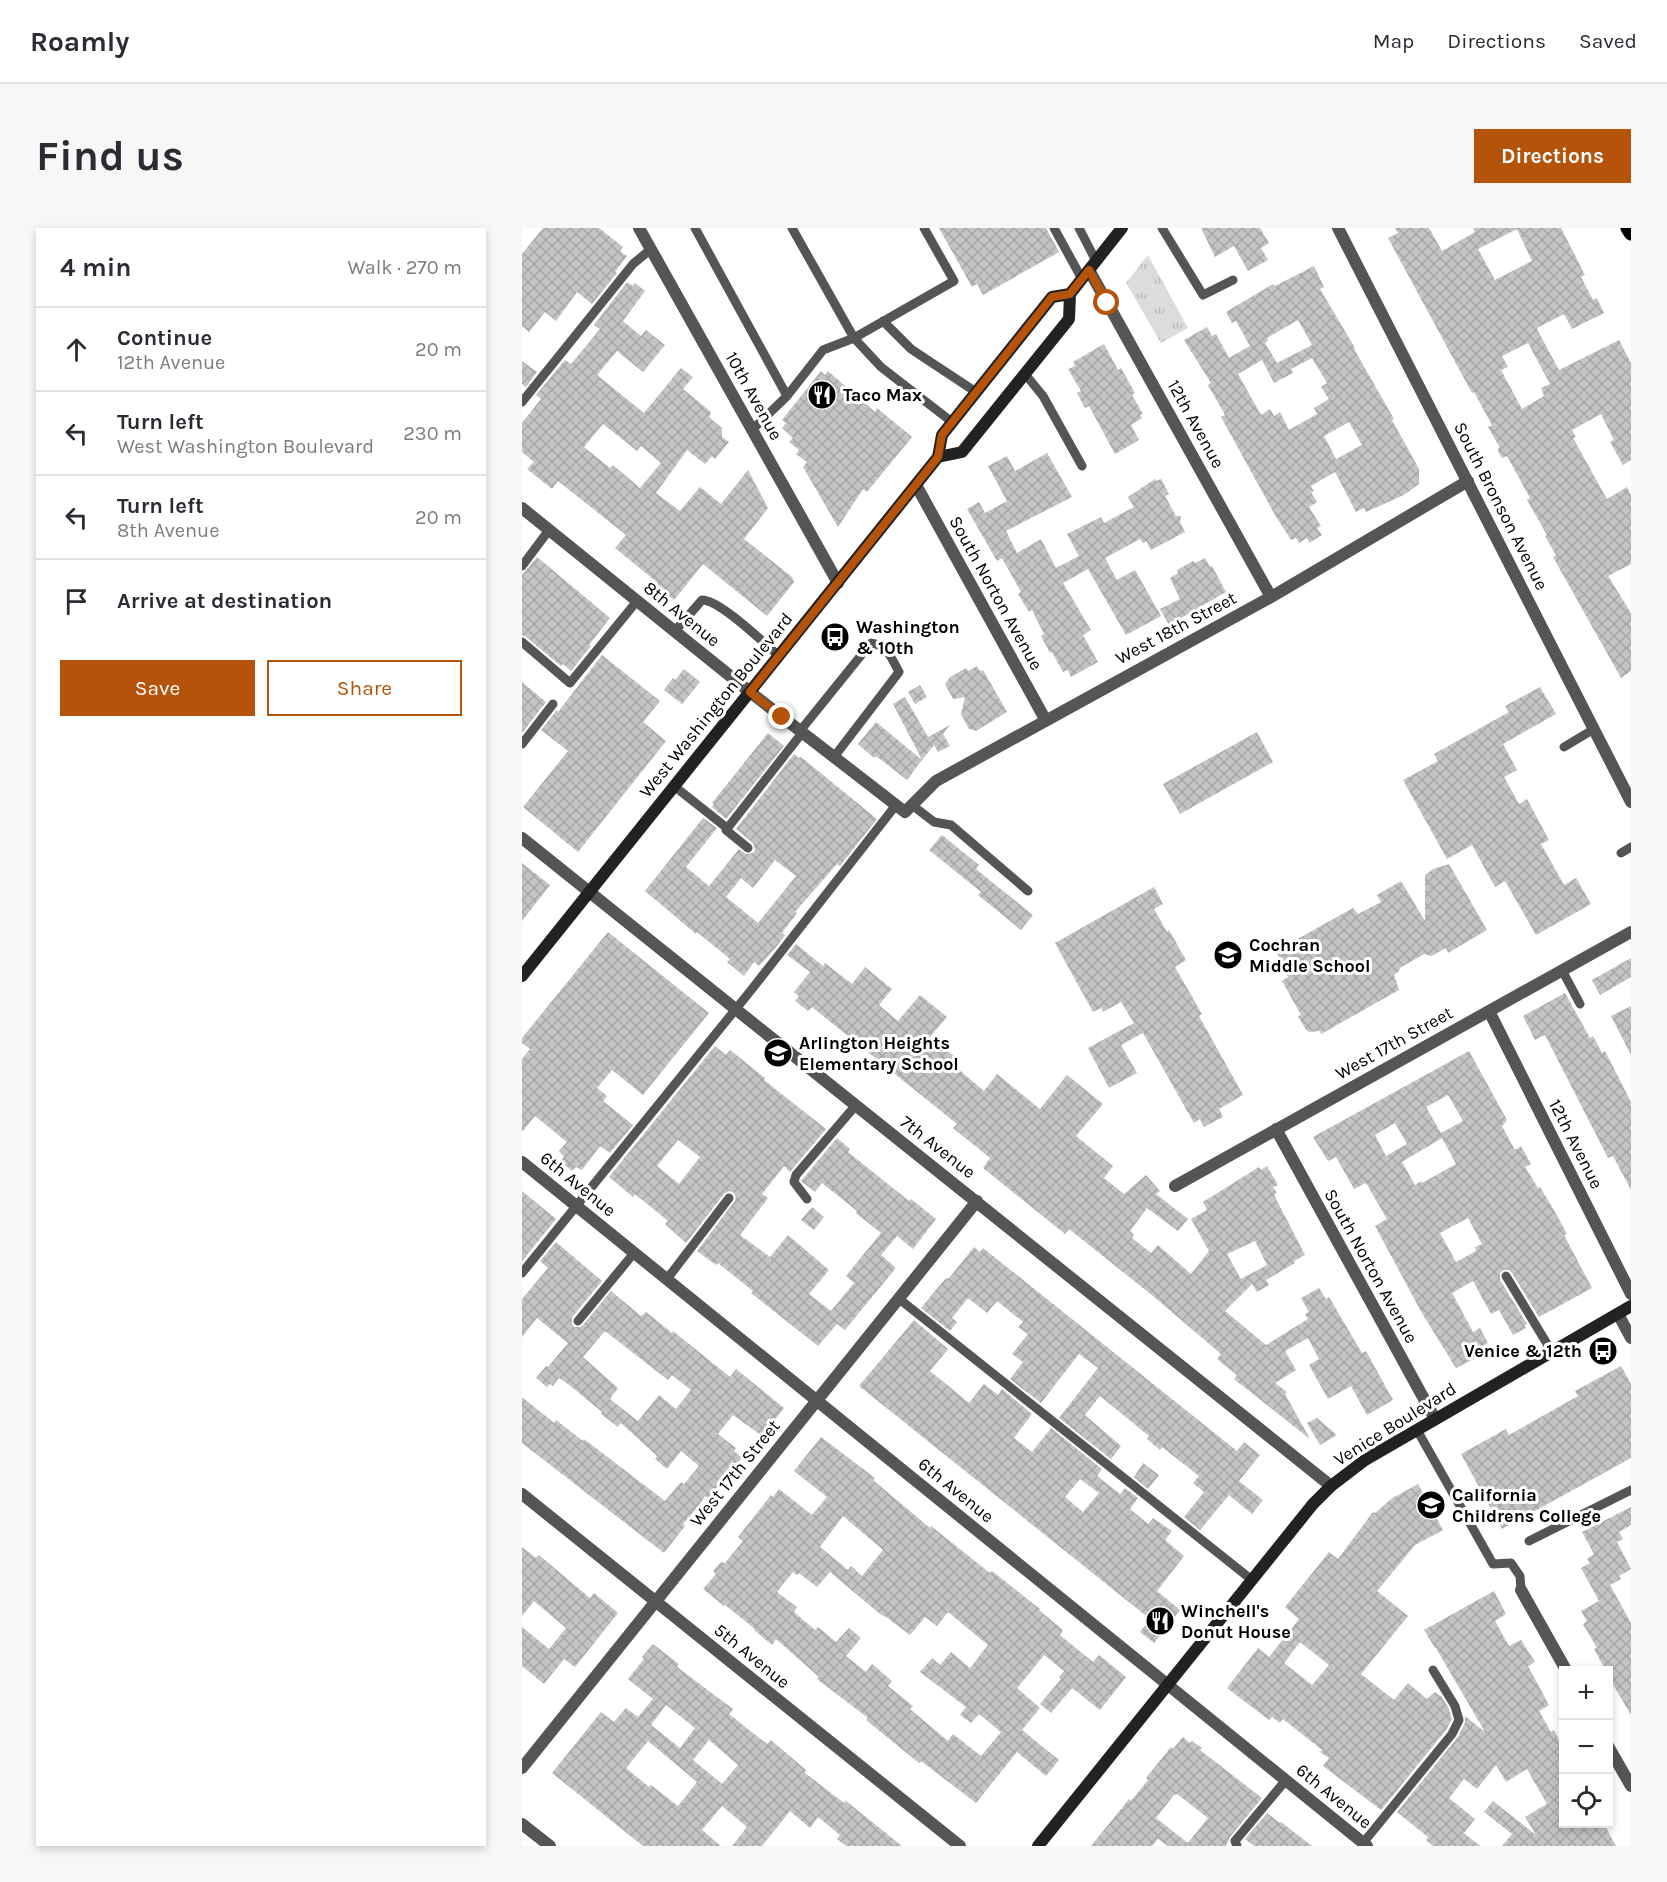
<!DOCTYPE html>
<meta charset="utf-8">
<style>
body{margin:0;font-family:Karla,sans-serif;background:#f7f7f7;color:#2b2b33}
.controls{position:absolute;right:18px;bottom:18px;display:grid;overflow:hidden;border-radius:0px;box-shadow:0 3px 9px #0003}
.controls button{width:54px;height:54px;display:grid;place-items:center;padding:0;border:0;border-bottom:2px solid #e1e1e2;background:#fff;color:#2b2b33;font:30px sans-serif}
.stop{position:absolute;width:18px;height:18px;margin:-14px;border:4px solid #b45309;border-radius:50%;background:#fff}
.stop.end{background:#b45309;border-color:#fff;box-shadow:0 2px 6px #0008}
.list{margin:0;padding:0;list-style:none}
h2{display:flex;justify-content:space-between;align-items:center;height:78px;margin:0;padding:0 24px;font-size:26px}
h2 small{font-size:20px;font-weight:400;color:#7c7c81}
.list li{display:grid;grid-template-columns:39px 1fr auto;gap:18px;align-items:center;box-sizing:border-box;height:84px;padding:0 24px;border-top:2px solid #e1e1e2}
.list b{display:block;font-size:22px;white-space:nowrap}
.list p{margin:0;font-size:20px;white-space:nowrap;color:#7c7c81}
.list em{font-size:20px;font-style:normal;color:#7c7c81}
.actions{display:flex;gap:12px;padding:18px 24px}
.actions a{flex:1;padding:14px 0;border:2px solid #b45309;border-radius:0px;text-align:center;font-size:21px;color:#b45309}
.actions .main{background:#b45309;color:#fff}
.icon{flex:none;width:33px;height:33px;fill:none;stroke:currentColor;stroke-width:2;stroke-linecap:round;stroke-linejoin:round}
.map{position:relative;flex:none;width:1109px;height:1618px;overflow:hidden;border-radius:0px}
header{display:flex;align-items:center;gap:36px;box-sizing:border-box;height:84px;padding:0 30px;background:#fff;border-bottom:2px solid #e1e1e2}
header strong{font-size:28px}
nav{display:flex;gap:33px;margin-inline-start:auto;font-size:21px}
.intro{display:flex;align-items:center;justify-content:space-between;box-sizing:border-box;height:144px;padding:0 36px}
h1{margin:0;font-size:42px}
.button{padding:15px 27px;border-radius:0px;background:#b45309;color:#fff;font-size:21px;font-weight:700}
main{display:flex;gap:36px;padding:0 36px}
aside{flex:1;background:#fff;border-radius:0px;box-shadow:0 3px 9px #0003}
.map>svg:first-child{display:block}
.grass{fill:url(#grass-tufts)}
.building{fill:url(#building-cross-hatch);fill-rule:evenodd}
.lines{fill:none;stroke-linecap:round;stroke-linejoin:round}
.service{stroke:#555;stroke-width:9}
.minor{stroke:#555;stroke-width:12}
.tertiary{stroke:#555;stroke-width:12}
.secondary{stroke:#222;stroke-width:12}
.primary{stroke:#000;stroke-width:15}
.route{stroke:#b45309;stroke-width:8}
.labels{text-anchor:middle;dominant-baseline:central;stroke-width:6;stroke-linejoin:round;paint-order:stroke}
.poi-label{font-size:18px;font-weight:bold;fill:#000;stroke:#fff;text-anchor:start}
.street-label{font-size:18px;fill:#000;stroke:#fff}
</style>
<header>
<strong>Roamly</strong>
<nav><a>Map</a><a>Directions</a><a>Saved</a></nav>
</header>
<div class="intro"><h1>Find us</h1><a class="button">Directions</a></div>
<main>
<aside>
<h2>4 min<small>Walk · 270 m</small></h2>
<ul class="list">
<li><svg class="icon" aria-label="ahead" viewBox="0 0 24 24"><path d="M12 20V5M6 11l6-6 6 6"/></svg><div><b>Continue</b><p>12th Avenue</p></div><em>20 m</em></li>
<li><svg class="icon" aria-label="left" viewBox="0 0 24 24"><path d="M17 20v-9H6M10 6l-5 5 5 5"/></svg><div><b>Turn left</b><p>West Washington Boulevard</p></div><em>230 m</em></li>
<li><svg class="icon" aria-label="left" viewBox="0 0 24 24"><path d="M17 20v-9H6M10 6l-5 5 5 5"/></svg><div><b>Turn left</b><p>8th Avenue</p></div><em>20 m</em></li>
<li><svg class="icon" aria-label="arrive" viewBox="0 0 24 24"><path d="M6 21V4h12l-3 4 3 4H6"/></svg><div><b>Arrive at destination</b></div></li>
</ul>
<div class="actions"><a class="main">Save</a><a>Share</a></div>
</aside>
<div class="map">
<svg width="1109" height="1618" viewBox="0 0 1109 1618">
<defs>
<pattern id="grass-tufts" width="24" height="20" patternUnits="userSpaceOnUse" patternTransform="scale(1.5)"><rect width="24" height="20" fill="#dcdcdc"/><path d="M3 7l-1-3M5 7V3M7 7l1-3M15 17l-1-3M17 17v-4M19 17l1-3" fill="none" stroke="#bbb"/></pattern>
<pattern id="building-cross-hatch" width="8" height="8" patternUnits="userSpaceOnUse" patternTransform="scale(1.5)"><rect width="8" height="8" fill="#c4c4c4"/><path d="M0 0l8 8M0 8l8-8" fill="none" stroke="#a7a7a7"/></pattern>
</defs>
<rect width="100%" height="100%" fill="#fff"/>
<path class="grass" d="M626,27L666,100L639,115L604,55Z"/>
<path class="building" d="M21,0H77L101,19L98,23L105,28L93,44L95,45L70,76L55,64L34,93L23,84L7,104L0,98V26Z
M417,0H524L537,24L461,67L455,56L450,59Z
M679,0H738L747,15L739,20L746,32L726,43L712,18L693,29Z
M873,0H907L920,23L953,4L951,0H1039L1063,47L1059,49L1071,72L1075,70L1082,85L1050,101L1042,86L1015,100L1016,103L1037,142L1097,112L1109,135V232L1101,237L1088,214L1092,212L1079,186L1050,202L1054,209L1051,210L1085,271L1105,259L1109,267V336L1086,348L1109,385V443L1099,450L1031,329L1034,327L1023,308L1025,307L1005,272L1008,270L985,228L980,230L976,223L977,218L966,199L970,197L952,164L950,165L866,10L876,5ZM995,1L1010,33L973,52L956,21ZM1006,115L1028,156L1019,160L1022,168L1000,181L979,142L986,139L980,128Z
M792,38L802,59L798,61L833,120L832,121L872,191L870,192L897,241V256L882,267L844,284L842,280L834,284L813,244L789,258L792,263L789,264L795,274L787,279L799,298L795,300L800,307L787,315L785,310L777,315L774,310L769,312L753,287L699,189L703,187L686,157L689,155L662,112L685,99L690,108L694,106L707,130L728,118L714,93L710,95L704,84L751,56L753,58ZM776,92L790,117L755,135L743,115L746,113L745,110ZM790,130L805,155L799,159L807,171L792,180L795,186L767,202L758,184L752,188L748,181L739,187L716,146L740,132L752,155L771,145L769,141ZM827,194L840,217L814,231L802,208Z
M105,54L111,58L113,55L123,63L101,93L119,108L124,102L143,117L121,144L95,123L75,147L122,185L159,140L171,149L161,161L189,184L187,189L200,200V209L207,214L193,231L190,228L183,236L165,222L134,265L158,283L178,259L199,276L226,242L246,280L222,311L270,349L272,354L245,388L181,336L152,372L134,357L136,355L93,320L104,307L36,253L30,261L5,241L12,234L0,224V195L19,171L14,167L43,132L49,136L78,101L72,97ZM81,196L115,223L119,218L139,235L118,260L91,237L88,240L62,219Z
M582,116L596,142L599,140L613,165L610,167L621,186L618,187L620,190L609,197L617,212L593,226L567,178L563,180L555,165L559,163L546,141L553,138L551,134Z
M0,133L15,144L4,159L0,156Z
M299,143L303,147L306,143L353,184L355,180L390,209L345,264L341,261L316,299L281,239L285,234L274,226L277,222L267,214L271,210L260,200L264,195L260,192Z
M525,225L550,269L484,303L495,325L519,311L534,340L557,328L545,306L579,289L582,295L612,279L606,269L633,251L634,253L639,251L647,266L643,268L654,288H659L658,294L663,304L629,322L624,313L621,315L618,311L583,330L595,352L613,342L639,388L604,407L566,341L541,355L569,402L561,407L576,434L549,449L546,442L541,444L530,424L528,425L519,408L522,406L510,382L507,384L496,366L499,364L480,330L475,333L445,281L457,274L463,285L485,273L466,238L485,228L493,243Z
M15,329L88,390L67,417L69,418L49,443L41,436L39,438L4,409L0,407V347Z
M683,330L688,339L690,338L704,364L647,397L638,381L658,371L648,350L656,345L655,342L671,333L673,335Z
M80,427L138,473L121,494L144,513L56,624L1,579L46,523L19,502L35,482L36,484Z
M455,438L458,443L461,442L485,484L454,503L447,501L439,486L443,469L431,471L423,456L428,449L444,440L446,443Z
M162,441L178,454L160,476L142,462L151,450L153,452Z
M0,454L24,474L0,505Z
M398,457L405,469L393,476L386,464Z
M1018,459L1034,486L981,516L995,542L982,549L997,576L1005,571L1027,612L1019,616L1042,657L1054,650L1069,676L1014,707L983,653L973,659L950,617L925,631L881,552L916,533L912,526L987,484L983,478Z
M383,469L406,509L428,497L421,506L428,518L416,524L412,517L400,532L371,476Z
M354,494L400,532L385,552L354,528L352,530L336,516Z
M735,504L751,534L658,586L641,556Z
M246,505L262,518L204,591L190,579L192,576L190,575Z
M272,526L277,530L279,529L355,591L318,638L315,636L273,684L275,685L260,705L263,707L255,718L237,738L232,734L222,748L205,734L208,731L175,704L174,706L123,663L181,590L195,600L164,639L187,658L217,621L224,626L231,625L233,621L231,615L214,601ZM253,632L274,648L236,695L204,669L219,650L231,660Z
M420,607L457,637L454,641L511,687L499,702L456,667L459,664L407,622Z
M0,635L28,657L0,693Z
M927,636L965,702L926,725L924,720L910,728L902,726L878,740L877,743L872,747L877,762L799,806L798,803L787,804L784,802L776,788L779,787L760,753L766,749L754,723L831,680L836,686L859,674L855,667L879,653L903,693V647L911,641Z
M632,659L641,676L632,681L645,704L647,702L664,732L653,739L680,786L677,788L721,867L697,881L701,889L682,899L678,891L672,895L621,805L599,817L615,845L587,860L566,820L612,795L599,774L581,784L579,780L571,784L533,715Z
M86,704L187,785L121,867L90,842L75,860L85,868L81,873L111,897L88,925L78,918L60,942L54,939L50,943L38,933L42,929L37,923L45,914L13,888L0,904V831L8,821L0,815V810Z
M274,716L301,738L303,735L330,756L343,739L370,761L357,777L376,793L398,767L425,789L408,809L433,829L429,835L462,863L475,846L518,881L545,847L581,876L554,908L591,938L582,950L602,966L624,947L638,963L634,966L666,991L656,1003L625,980L608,1003L612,1007L610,1010L629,1025L636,1017L669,1046L687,1023L669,991L685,982L681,974L737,939L739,942L745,938L756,957L751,959L755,965L752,967L783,1027L772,1033L773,1035L744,1052L747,1057L735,1064L730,1056L703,1083L744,1117L786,1091L783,1086L787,1084L779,1070L797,1060L804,1071L807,1069L840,1125L844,1123L871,1172L845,1187L829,1158L806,1171L787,1137L797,1131L786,1110L763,1123L774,1142L753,1155L765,1164L763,1166L788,1211L712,1151L715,1147L695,1131L699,1126L631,1068L547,1001L543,1006L461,940L468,930L431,900L435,896L290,779L286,783L273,773L277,768L272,764L288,744L265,727ZM733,1013L745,1037L719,1051L705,1026Z
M1109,730V749L1078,767L1070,752Z
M1043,765L1068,810L1071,808L1080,825L1083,823L1109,874V962L1091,928L1086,930L1023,807L1013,812L1001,788Z
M1109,778V827L1089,788Z
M193,818L204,827L208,822L243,850L242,852L304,901L268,944L262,938L240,966L246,970L218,1007L248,1029L266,1007L307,1042L287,1066L309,1083L332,1055L324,1048L359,1005L334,985L335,983L300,955L293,964L279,953L315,910L328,921L326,924L387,973L389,971L414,991L391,1021L375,1008L359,1027L373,1039V1041L323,1102L315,1096L296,1118L229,1065L231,1063L196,1035L194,1037L175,1023L212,974L214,970L212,965L207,963L202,966L164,1015L143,996L146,993L113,966L111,969L87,949ZM156,912L178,929L157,956L135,938Z
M947,823L985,892L980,898L993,922L999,918L1009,936L1003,939L1016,960L1018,959L1032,982L1045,1006L1042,1007L1070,1060L1017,1089L990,1045L987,1042H981L978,1045V1052L1005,1096L1002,1097L1004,1100L991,1107L977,1082L969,1086L951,1053L930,1065L951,1104L958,1100L966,1115L962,1117L965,1124L934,1140L901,1087L853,998L865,991L844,955L832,961L814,929L806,933L791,909ZM926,867L941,893L919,905L904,879ZM873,895L885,916L864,928L853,907ZM920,910L934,936L900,955L899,953L893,957L880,934ZM946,990L960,1016L953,1019L954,1023L934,1034L918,1005Z
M0,963L34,991L0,1033Z
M290,979L302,989L292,1002L279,992Z
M34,1014L80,1053L50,1089V1095L52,1099H58L61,1097L89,1063L119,1088L124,1084L150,1105L151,1103L208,1149L214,1141L262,1180L240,1208L211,1187L196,1206L214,1220L212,1223L220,1230L196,1259L198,1261L189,1272L183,1268L175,1280L161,1296L163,1298L142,1325L0,1215V1169L32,1195L34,1192L61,1213L62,1211L143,1273L159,1254L162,1256L177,1238L159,1223L145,1241L133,1231L135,1228L99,1195L96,1199L91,1195L79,1186L80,1184L46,1156L37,1150L31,1158L28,1156L25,1159L14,1150L24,1138L26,1139L46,1115L15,1090L0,1109V1071L26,1040L18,1033ZM83,1103L146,1152L150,1147L169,1162L154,1181L137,1167L116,1193L88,1171L96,1160L61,1129Z
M452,1019L458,1024L461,1020L715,1223L722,1214L738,1227L717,1253L741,1272L730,1286L707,1267L678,1302L662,1289L682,1264L671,1255L677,1248L640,1219L638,1222L625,1211L627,1208L578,1168L563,1187L599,1218L589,1231L537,1190L576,1140L557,1126L519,1175L488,1151L501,1134L490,1126L506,1106L496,1099L501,1094L475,1073L465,1085L446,1070L430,1090L435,1094L428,1103L399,1080L423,1051L427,1050Z
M392,1092L426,1121L408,1143L447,1175L462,1156L476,1167L480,1161L510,1186L492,1210L510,1224L529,1200L580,1241L575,1248L598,1266L603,1260L616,1270L608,1281L626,1296L631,1290L650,1303L643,1312L662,1328L635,1363L658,1382L632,1415L618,1404L628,1391L337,1158ZM558,1251L577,1265L561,1284L543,1269Z
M1099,1138L1109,1156V1230L980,1301L939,1226L984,1201L987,1207L1056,1168L1053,1163Z
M795,1190L815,1207L798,1217L785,1195Z
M299,1209L353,1250L351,1252L408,1300L409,1298L468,1345L470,1343L518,1381L517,1382L541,1402L538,1407L571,1434L577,1427L604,1449L578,1482L550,1460L529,1485L518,1476L539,1451L537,1449L542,1443L522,1427L506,1447L495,1460L518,1480L500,1502L537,1532L524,1548L495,1524L454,1575L399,1533L397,1535L344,1492L346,1490L295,1451L297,1449L254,1411L250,1417L232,1402L233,1401L203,1377L202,1378L181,1361L194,1346L191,1343L199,1334L203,1335L221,1313L216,1309L249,1267L251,1269L257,1261L290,1287L305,1269L272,1243ZM321,1288L361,1322L340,1348L329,1338L326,1342L298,1319ZM271,1344L275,1347L277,1345L295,1359L308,1344L358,1386L364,1389L388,1407L403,1389L415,1398L426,1384L466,1417L448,1440L429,1424L418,1437L410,1430L398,1444L444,1479L438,1487L449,1495L457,1486L479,1504L459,1528L431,1506L426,1513L388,1481L391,1478L366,1458L370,1453L350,1436L344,1444L324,1428L339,1410L327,1400L314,1414L296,1399L293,1402L272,1384L275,1379L255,1364Z
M621,1235L637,1247L626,1261L612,1249Z
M896,1256L921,1302L893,1317L855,1363L886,1388L839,1446L872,1472L886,1455L905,1471L913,1464L920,1469L927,1481L930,1491L924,1502L859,1582L801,1538L807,1530L798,1524L800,1522L761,1491L758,1495L750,1489L747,1492L705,1460L736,1420L747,1429L777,1391L763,1379L807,1324L816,1331L851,1284L853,1285L869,1271ZM778,1414L807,1437L790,1457L762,1435Z
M1109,1279V1297L1097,1304L1101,1311L1095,1314L1109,1341L1097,1348L1099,1351L1088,1357L1109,1395V1487L1086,1448V1443H1084L1072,1421L1075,1420L1061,1396L1065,1393L1059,1383L1077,1373L1059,1340L1068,1335L1065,1331L1072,1326L1060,1304Z
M0,1319L14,1330L17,1327L68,1370L72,1365L96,1385L53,1439L42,1431L22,1456L0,1438V1399L27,1421L44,1400L12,1373L0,1388Z
M972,1363L984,1386L973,1393L987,1418L999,1412L1013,1434L1006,1438L1027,1477L1017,1483L1029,1504L1032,1502L1041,1520V1596H1082L1094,1618H980L990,1606L962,1584L971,1573L1014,1607L1003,1589L1025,1576L1005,1541L984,1554L974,1537L955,1561L942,1551L927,1570L953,1591L942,1605L958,1618H911L904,1612L906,1609L875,1584L935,1510L943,1495V1488L963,1504L914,1420H913L902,1402Z
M131,1416L157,1436L155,1439L211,1481L207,1486L245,1516L249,1512L284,1542L283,1545L322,1575L324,1573L380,1618H324L315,1611L318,1607L296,1589L288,1600L268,1583L240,1618H210L225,1599L200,1578L180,1602L199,1618H121L30,1545L79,1484L92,1494L104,1480L116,1489L131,1471L106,1451L122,1431L120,1429ZM144,1477L173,1500L158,1520L129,1497ZM187,1512L216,1537L200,1556L171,1532ZM126,1513L175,1554L156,1578L129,1557L127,1559L104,1540Z
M661,1509L668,1515L670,1513L680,1520L678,1522L740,1570L708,1609L704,1618H646L636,1611L630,1618H569L607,1571L609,1573L626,1552L624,1550L649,1519L651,1521ZM655,1566L686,1590L666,1615L634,1590L652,1567Z
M745,1585L758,1595L759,1594L790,1618H732L723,1611Z"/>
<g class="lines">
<path class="service" d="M173,0L265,168L230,202
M270,0L332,110L359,139L430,194
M532,0L560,51
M557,0L574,33
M640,0L681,67L711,52
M361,93L389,121L454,164
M503,146L521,168L560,238
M265,168L301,122L332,110L432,53L402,0
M0,174L111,36L129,21
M0,338L27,302
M153,403L180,372C198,372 242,415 257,428
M0,414L48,455L115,373
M278,503L349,415C365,417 370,431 377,444L312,529
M0,516L31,476
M1042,519L1072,501
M152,558L205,600
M390,577L412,594L429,597L506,663
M226,620L204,602L280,505
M1099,625L1109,619
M1040,742L1058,776
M285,971L272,954L274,947L334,877
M0,1045L230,761L374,577
M984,1048L1030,1124
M145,1051L207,970
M376,1070L730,1352
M56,1093L112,1025
M895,1202L971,1336L989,1335L998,1348L999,1362
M1007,1313L1109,1262
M841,1615L930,1506L937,1492L933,1478L911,1442
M715,1618L713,1613L764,1552"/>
<path class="minor" d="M567,42L749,369
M394,257L523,491
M0,280L228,464L383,584L414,553L749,369L946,253
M0,610L809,1258
M967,783L1109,1066
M754,901L913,1191
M0,934L845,1618
M653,958L1109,704
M1096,1086L1109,1110
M0,1266L438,1618
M999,1362L1044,1442
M1086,1518L1109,1558
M0,1540L455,973"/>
<path class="tertiary" d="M117,0L316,355
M816,0L1109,574
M0,1596L28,1618"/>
<path class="secondary" d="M416,229L440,224L547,91L548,66L600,0
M0,748L416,229L420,207L530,69L548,66
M516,1618L791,1276L809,1258L843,1232L1109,1078"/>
<path class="primary" d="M1106,0L1109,5"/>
</g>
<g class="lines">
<path class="route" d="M260,489L228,464L416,229L420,207L530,69L548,66L567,42L585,75"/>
</g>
<defs>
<g id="restaurant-disc" transform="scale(1.5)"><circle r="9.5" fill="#000" stroke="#fff"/><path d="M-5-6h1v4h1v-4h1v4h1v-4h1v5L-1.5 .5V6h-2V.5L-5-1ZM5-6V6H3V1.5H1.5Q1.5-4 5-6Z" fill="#fff"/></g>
<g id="bus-disc" transform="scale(1.5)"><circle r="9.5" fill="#000" stroke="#fff"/><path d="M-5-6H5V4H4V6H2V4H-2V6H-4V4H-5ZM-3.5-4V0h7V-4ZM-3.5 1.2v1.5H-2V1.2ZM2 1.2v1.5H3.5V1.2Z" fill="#fff"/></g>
<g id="school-disc" transform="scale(1.5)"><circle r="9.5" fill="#000" stroke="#fff"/><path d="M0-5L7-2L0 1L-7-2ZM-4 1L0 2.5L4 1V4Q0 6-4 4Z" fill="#fff"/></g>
</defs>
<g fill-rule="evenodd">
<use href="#restaurant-disc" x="300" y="167"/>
<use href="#bus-disc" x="313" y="409"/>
<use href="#school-disc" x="706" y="727"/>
<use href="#school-disc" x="256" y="825"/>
<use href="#bus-disc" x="1081" y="1123"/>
<use href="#school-disc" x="909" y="1277"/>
<use href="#restaurant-disc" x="638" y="1393"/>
</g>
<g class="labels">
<g class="poi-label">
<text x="321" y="167">Taco Max</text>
<text x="334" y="399">Washington<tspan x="334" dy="21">&amp; 10th</tspan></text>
<text x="727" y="717">Cochran<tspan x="727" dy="21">Middle School</tspan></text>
<text x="277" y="815">Arlington Heights<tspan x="277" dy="21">Elementary School</tspan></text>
<text x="1060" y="1123" text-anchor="end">Venice &amp; 12th</text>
<text x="930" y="1267">California<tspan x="930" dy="21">Childrens College</tspan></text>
<text x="659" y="1383">Winchell's<tspan x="659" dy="21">Donut House</tspan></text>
</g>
<g class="street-label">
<text transform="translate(232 168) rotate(61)">10th Avenue</text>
<text transform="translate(674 196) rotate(61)">12th Avenue</text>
<text transform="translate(979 278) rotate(63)">South Bronson Avenue</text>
<text transform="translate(474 365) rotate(61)">South Norton Avenue</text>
<text transform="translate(160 386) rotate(39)">8th Avenue</text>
<text transform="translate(654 400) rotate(-28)">West 18th Street</text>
<text transform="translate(194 477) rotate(-51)">West Washington Boulevard</text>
<text transform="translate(872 815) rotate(-29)">West 17th Street</text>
<text transform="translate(1054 916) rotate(63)">12th Avenue</text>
<text transform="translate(416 919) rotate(38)">7th Avenue</text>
<text transform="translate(56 956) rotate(39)">6th Avenue</text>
<text transform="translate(849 1038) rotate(61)">South Norton Avenue</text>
<text transform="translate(873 1196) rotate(-32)">Venice Boulevard</text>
<text transform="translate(213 1245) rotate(-51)">West 17th Street</text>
<text transform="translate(434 1262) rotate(39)">6th Avenue</text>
<text transform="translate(230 1428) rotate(39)">5th Avenue</text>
<text transform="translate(812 1568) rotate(39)">6th Avenue</text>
</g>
</g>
</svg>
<div class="controls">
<button>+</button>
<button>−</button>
<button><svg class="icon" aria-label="locate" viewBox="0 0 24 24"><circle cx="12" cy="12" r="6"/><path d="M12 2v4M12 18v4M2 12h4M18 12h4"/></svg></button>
</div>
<div class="stop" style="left:585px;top:75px"></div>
<div class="stop end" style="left:260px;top:489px"></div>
</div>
</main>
